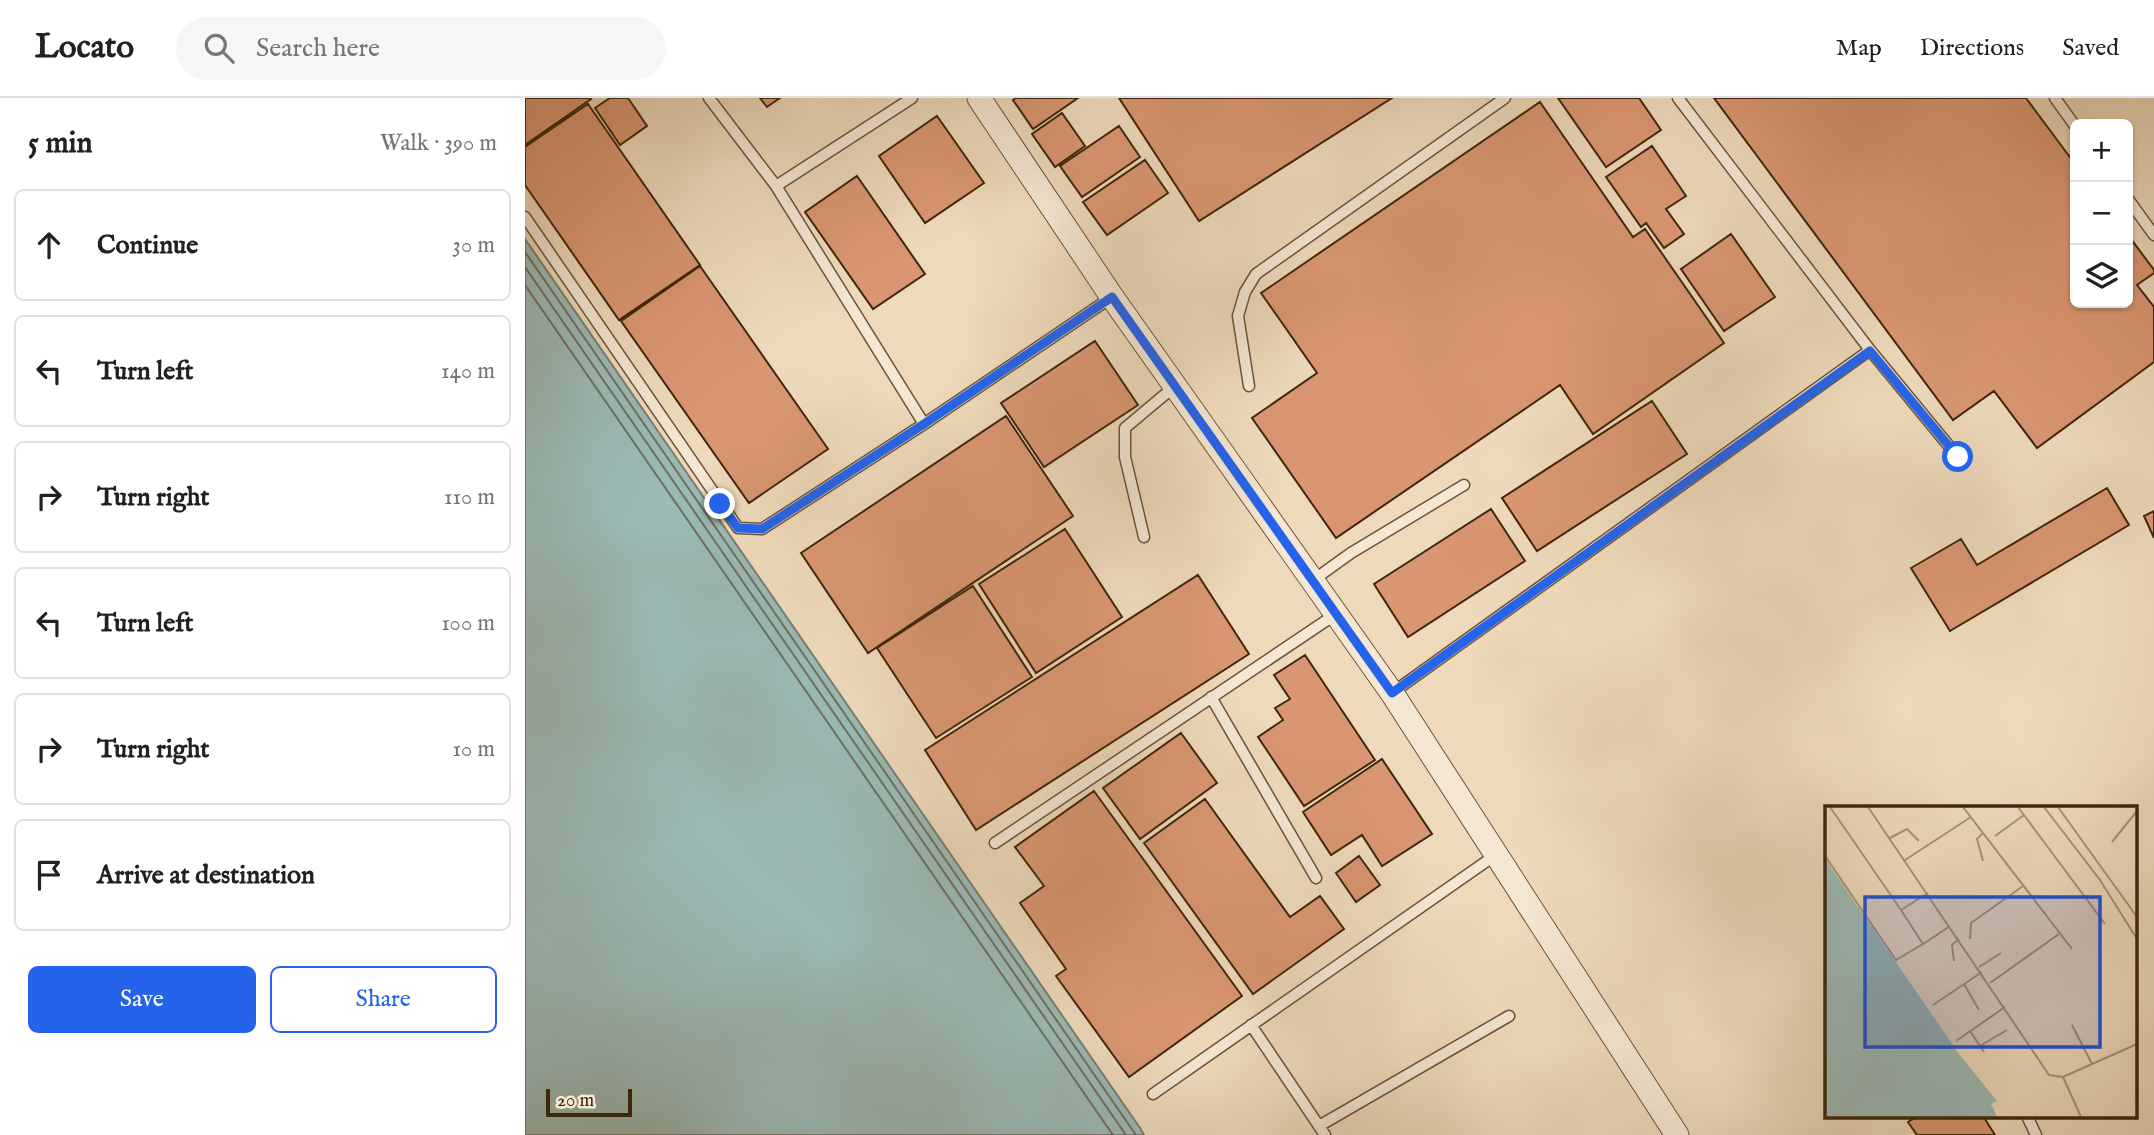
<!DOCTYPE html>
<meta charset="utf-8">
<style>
body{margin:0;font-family:"IM FELL English",serif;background:#f6f6f6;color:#202124}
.controls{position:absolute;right:21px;top:21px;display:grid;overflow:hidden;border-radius:10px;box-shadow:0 2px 5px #0004}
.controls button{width:63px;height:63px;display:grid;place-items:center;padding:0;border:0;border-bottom:2px solid #e0e0e0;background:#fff;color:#202124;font:35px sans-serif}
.scale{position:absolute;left:21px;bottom:18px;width:86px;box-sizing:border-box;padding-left:7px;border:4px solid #3f260d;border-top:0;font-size:19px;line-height:24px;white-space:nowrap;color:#3f260d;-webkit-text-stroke:5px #f4e7d3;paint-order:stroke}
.stop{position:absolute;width:21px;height:21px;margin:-16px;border:5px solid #2563eb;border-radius:50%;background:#fff}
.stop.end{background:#2563eb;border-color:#fff;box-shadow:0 2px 7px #0008}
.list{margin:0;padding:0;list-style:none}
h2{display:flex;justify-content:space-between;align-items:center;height:91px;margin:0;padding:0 28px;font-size:30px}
h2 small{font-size:23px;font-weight:400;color:#757577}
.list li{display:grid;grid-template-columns:46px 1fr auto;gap:21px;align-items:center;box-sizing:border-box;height:112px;margin:0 14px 14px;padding:0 14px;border:2px solid #e0e0e0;border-radius:10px}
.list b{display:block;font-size:26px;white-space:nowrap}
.list em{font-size:23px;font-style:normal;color:#757577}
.actions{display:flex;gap:14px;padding:21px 28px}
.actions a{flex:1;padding:16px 0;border:2px solid #2563eb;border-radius:10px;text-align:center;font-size:24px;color:#2563eb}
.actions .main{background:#2563eb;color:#fff}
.icon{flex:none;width:38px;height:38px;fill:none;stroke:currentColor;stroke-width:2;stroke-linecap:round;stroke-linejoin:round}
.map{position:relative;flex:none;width:1629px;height:1037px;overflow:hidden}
header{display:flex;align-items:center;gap:42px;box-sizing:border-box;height:98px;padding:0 35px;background:#fff;border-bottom:2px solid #e0e0e0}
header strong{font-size:33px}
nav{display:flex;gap:38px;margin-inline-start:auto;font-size:24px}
.search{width:490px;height:63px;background:#f6f6f6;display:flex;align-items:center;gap:18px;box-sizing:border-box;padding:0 24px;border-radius:38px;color:#757577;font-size:26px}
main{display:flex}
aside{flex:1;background:#fff}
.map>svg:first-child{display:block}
.water{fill:#9bbab6;stroke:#767f72;stroke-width:2}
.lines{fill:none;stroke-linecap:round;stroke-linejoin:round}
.shore{stroke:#6d7062;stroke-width:2}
.building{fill:#da9672;stroke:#3f260d;stroke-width:2}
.lane-casing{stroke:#6b5338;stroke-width:13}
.street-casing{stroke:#6b5338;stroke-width:25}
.lane{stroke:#f4e7d3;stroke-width:10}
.street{stroke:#f4e7d3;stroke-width:23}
.route{stroke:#2563eb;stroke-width:9}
.inset-road{fill:none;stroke:#a89275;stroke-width:2}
.view{fill:#1d4ed8;fill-opacity:0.15;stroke:#1d4ed8;stroke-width:3.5}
.inset-edge{fill:none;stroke:#3f260d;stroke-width:3.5}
</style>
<header>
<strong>Locato</strong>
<div class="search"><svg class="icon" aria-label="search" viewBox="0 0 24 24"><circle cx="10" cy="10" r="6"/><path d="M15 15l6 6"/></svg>Search here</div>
<nav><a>Map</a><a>Directions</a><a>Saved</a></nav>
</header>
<main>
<aside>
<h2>5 min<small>Walk · 390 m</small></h2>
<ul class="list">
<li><svg class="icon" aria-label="ahead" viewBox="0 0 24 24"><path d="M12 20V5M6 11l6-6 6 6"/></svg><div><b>Continue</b></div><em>30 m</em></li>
<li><svg class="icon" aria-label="left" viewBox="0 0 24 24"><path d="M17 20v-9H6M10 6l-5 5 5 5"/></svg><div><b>Turn left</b></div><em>140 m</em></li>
<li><svg class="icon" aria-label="right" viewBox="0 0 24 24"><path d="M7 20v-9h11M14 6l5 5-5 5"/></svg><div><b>Turn right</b></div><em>110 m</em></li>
<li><svg class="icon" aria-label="left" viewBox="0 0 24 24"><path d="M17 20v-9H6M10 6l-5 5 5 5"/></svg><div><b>Turn left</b></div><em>100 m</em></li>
<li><svg class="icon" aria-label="right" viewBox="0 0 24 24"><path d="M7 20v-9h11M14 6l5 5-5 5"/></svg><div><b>Turn right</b></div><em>10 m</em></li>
<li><svg class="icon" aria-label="arrive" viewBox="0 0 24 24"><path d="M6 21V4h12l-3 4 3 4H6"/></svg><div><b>Arrive at destination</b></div></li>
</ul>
<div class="actions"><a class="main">Save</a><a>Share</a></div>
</aside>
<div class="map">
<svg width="1629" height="1037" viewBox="0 0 1629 1037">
<rect width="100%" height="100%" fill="#eedabb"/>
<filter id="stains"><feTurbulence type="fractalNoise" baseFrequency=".00286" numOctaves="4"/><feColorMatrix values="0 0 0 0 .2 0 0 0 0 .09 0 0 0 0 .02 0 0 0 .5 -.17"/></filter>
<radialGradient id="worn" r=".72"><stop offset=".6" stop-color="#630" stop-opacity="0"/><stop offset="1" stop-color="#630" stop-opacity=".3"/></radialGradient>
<path class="water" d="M0,141L615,1030L619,1037H0Z"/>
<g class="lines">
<path class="shore" d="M0,154L611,1037
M0,169L601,1037
M0,187L588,1037"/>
</g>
<path class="building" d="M0,0H65L66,1L0,47Z
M85,0H103L122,28L95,47L70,10Z
M235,0H255L242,9Z
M491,0H553L508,31L488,2Z
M594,0H867L674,123Z
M1033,0H1114L1136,32L1081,69Z
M1189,0H1501L1550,66V205H1603V137L1629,172V175L1612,187L1629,209V264L1512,350L1469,293L1428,322Z
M1015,4L1108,139L1120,131L1199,245L1068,336L1035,287L811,440L727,320L792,275L736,195Z
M63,6L175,167L94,222L0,87V49Z
M537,15L560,48L530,69L507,36Z
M412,18L459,85L400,125L354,58Z
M594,28L615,59L557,99L535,68Z
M1127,48L1161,98L1141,111L1159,136L1139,150L1121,125L1116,129L1081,79Z
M620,62L643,95L582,137L558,104Z
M332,78L400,176L348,211L280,114Z
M1206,136L1250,199L1199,233L1156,171Z
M175,168L303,351L224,405L96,223Z
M570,243L613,307L519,369L476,305Z
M1127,303L1162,356L1012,453L977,400Z
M481,318L548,418L343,555L276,455Z
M1582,390L1604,427L1425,533L1386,470L1436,441L1452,467Z
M966,411L1000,463L883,539L849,486Z
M1629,413V440L1619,418Z
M540,431L597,519L511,575L454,486Z
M673,477L724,556L451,732L400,652Z
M448,488L507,579L411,640L352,550Z
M780,557L850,662L779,708L733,639L758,622L750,610L765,601L749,577Z
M656,635L692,685L615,741L578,690Z
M857,661L907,736L857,768L837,737L806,757L778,714Z
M569,693L717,898L604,979L531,878L541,871L495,805L519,788L490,749Z
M680,701L765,819L795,798L819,831L728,896L619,745Z
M834,758L855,787L831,804L811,775Z
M1393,1018H1458L1470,1037H1392L1383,1024Z"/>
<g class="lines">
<g class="lane-casing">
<path id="lane" d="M184,0L251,88L387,0
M1153,0L1345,252L1433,359
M1530,0L1550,28
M251,88L399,326L587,199
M1603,101L1629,137
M0,119L213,430L237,431L399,326
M724,288L713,218L720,194L731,176L980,0
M619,439L600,359V330L650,288
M787,483L826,455L939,387
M867,595L1345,252
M686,599L791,780
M470,745L811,516
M726,927L800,1037
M628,996L972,756
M1502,1018L1511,1037
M794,1028L984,918"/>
</g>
<g class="street-casing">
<path id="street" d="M454,0L587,199L867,595L1152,1037"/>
</g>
<use href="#lane" class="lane"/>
<use href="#street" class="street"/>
</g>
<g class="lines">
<path class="route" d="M195,406L213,430L237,431L399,326L587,199L867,595L1345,253L1433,359"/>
</g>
<g transform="translate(1300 708)">
<rect width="312" height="312" fill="#eedabb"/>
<path d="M0,53L134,248L172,295L166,298L172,311H0Z" fill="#9bbab6"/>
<path class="inset-road" d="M5,1L76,104L103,87M43,1L224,269L238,271L312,238M138,1L247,143M193,1L280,118M219,1L275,74L312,133M233,1L312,111M158,27L152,33L158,55M170,30L199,9M65,32L82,23L94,35M287,36L312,5M0,50L71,154L98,138M80,54L146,11M76,104L98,138L125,120M145,133L146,117L198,80M129,155L127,139L134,133M154,161L176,147M165,177L234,128M139,178L154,204M108,199L157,166M247,219L267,258M145,225L159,246M131,235L180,201M155,240L182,224M238,271L256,311"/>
<path class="view" d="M40,91H275V241H40Z"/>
<rect width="312" height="312" class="inset-edge"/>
</g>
<rect width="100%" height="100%" filter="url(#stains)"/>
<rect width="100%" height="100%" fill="url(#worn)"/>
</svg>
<div class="controls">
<button>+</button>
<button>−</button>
<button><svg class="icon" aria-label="layers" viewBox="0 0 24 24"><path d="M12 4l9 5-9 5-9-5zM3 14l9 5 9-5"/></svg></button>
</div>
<div class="scale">20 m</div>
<div class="stop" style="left:1433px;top:359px"></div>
<div class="stop end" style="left:195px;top:406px"></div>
</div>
</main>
